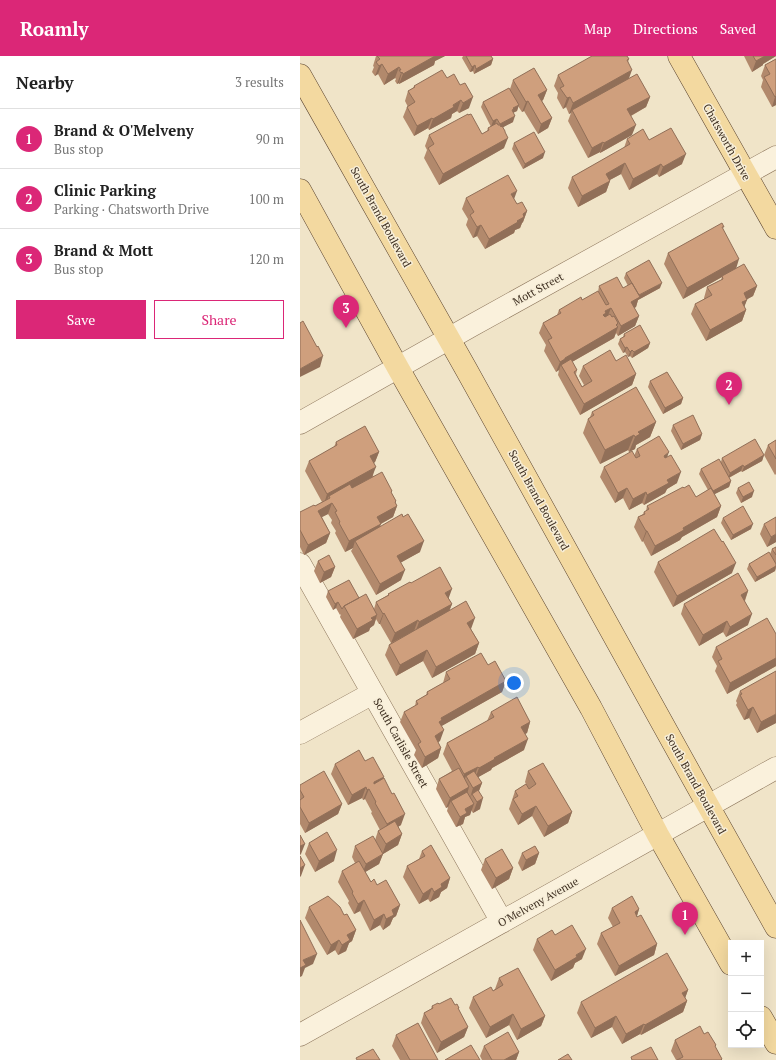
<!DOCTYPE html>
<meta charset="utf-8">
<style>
body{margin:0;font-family:"PT Serif",serif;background:#f2f2f2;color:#222}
.controls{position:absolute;right:12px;bottom:12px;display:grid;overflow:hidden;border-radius:0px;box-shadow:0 4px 16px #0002}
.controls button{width:36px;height:36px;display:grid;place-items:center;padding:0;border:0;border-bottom:1px solid #e0e0e0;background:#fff;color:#222;font:20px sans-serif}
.you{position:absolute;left:214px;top:627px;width:14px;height:14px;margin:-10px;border:3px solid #fff;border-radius:50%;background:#1a73e8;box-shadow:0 0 0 6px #1a73e833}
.badge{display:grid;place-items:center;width:26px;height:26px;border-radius:50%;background:#db2777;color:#fff;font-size:13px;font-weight:700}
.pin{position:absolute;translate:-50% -33px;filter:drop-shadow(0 1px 2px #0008)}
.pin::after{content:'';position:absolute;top:21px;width:14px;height:12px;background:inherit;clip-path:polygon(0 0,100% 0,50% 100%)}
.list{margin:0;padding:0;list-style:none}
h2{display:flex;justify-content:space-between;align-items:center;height:52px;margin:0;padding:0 16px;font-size:17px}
h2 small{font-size:13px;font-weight:400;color:#767676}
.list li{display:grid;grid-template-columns:26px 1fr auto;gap:12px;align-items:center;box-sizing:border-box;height:60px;padding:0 16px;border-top:1px solid #e0e0e0}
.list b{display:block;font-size:15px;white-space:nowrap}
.list p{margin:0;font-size:13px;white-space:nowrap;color:#767676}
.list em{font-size:13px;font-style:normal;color:#767676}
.actions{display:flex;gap:8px;padding:12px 16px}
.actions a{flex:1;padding:9px 0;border:1px solid #db2777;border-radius:0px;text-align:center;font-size:14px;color:#db2777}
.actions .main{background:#db2777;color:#fff}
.icon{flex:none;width:22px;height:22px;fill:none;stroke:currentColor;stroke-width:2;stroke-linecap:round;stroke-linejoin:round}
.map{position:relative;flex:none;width:476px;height:1004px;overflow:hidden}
header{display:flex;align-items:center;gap:24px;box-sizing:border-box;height:56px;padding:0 20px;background:#db2777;color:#fff}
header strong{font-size:19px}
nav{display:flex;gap:22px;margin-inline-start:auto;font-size:14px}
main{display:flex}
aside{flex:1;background:#fff}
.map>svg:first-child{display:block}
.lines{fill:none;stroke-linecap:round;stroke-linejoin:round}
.minor-casing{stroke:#8d765c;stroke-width:23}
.major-casing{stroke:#5b4430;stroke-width:23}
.minor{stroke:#faf1dc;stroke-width:22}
.major{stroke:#f3d9a0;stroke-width:22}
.wall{fill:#b2896c}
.shaded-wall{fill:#916f58}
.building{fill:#cf9f7d;stroke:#916f58}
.labels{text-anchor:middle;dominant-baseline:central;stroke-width:3;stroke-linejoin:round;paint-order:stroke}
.street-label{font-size:11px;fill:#3d2e20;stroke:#f7eed8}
</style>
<header>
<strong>Roamly</strong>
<nav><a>Map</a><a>Directions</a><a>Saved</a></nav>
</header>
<main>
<aside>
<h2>Nearby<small>3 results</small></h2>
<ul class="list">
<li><span class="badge">1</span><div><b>Brand &amp; O'Melveny</b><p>Bus stop</p></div><em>90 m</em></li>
<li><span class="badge">2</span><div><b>Clinic Parking</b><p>Parking · Chatsworth Drive</p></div><em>100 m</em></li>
<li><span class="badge">3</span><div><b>Brand &amp; Mott</b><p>Bus stop</p></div><em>120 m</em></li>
</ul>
<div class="actions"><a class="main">Save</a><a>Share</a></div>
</aside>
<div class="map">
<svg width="476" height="1004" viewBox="0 0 476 1004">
<rect width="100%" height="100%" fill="#f0e4c8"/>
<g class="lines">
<g class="minor-casing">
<path id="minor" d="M0,367L171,270L476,101
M0,508L202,866
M0,677L73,637
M0,979L476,712"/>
</g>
<g class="major-casing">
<path id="major" d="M379,0L476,172
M0,19L166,313L396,728L476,871
M0,134L98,312L291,652L358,779L431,908
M461,961L476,987"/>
</g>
<use href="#minor" class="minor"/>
<use href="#major" class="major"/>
</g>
<path class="wall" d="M76,0H145L135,5L134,9L99,28V27L97,28L95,25L96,23L95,22L84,29L78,18L75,20L72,16L74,11L73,10Z
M163,0H191L193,3L191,9L174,18L173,15L170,16L162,2Z
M444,0H476L463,8V9L452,16Z
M329,3L328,6L329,22L350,41L346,51L331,60L332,79L300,97V96L288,102L268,65L271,57L269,58L266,51L263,53L257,42L258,37L254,30L258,19Z
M476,3V49L472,51L461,31L463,24L461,20L465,9Z
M147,22L169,52L159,57L157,55L152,58L151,62L129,74L128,72L114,80L103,61L107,51H108L105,45L108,35L113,32L114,30Z
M213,24L247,34L243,44L242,45L252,62L248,72L238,78L224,55L222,56L218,50L217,55L213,57V66L203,71L205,76L204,92L139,129L124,102L127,94L125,90L129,79L182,78L187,75L188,72L191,71L181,51L183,46L210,33Z
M327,83L349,84L382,108L359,121L357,118L329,134L321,118L310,124V125L306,136L278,151L268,132L272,121L324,92Z
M214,87L243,102L223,113L212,93Z
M166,142L214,143L217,148L227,155L223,166L222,167L220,172L215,174L214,177L185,193L177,180L173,182L166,169L168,163L162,153Z
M423,173L436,213L457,230L453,240L447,243L444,251L446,254L442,265L406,285L391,258L395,248L404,243V242L407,231L421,224L422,221L383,243L364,208L368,197Z
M326,217L360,232L338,244L336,251L334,252L339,260L335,270L318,280L316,277L314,282L272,306L277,314L276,318L282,331L284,329L279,320L283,310L316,305L336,318L332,329L280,359L258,319L259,314L256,316L244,295L246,289L239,277L243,267L257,259L259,254L282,244L298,236L299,230L323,232L328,230L324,222Z
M324,278L350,287L348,292L332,302L330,300L328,301L325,296L323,297L318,288L320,283L323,281Z
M350,325L383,342L381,348L363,358L348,331Z
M292,356L356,366L350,381L336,389L335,393L329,396L328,394L300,408L283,377L288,363L290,361Z
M373,369L402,378L400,384L381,394L371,375Z
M476,384V418L475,419L464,399L462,405L442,416L441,415L429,422L431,425L429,431L414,438L421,450L417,461L382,481L380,484L351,500L343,485L342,486L334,471L338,461L343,458L344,456L346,455L347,450L396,441L408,434L399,418L401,413L421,406L422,402L464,399L468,389Z
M36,386L79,396L75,406L74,407L73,421L92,435L91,436L96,445L95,446L97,450L93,461L81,468L80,470L120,496L101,506V524L76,539L51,495L53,492L45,496L35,477L36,475L31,467L32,464L28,458L22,461L30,477L26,487L4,499L0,491V456L15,450L22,446L5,415L9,405L34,391Z
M337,393L367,401L377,427L367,433L365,437L344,449L342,447L329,454L323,442L315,447L300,421L304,411L334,400Z
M438,432L452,441L441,447L436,437Z
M423,462L451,473L431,484L421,467Z
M464,468L476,486L467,491L460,478Z
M476,491V512L475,515L455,526L447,513L449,508L470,498L472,493Z
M18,505L35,511L31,521L20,527L14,515Z
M358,506L432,517L373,551L354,516Z
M111,527L149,543L152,548L149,555L171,573L179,587L175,598L132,622L123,605L96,620L85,599L89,589L91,587L80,568H79L76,563L74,569L70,572L69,575L53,583L40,561L41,558L40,559L36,552L33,554L26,541L28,535L59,542L74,553L76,546L88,539V538Z
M448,535L445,545L448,569L426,581L423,576L399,590L381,558L384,548Z
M476,578V610L427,638L415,615L417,610L412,601L416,591Z
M188,609L206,625L202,636L141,670L140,685L138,686L141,692L138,702L122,712L114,699L116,694L100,666L104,656L115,650L116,645L126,639L127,636L143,627L146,616Z
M440,635L476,667L457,677L449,662L444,664L436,649L437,647L436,645Z
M191,656L230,666L227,677L225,678L224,694L192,712L191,714L178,721L182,727L179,735L180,753L173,757L171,754L170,759L165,761L163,768L156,771L147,755L148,751L146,752L136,733L139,723L152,715L143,698L147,687L187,665Z
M65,705L83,722L101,769L98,771L102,778L98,789L83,798L79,808L65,816L71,826L77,829L100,849L96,860L93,862L90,869L83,874L80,869L70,875L60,855L54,858L48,847L49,845L38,826L42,815L55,807L52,801L55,790L75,784L78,775L80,774L71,757L72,756L65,743L63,744L62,742L48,749L31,718L35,708Z
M228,715L272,756L268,767L244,781L232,760L218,769L209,753L215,735L226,728L225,726Z
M0,729L42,748L38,758L5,777L0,768Z
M9,787L34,805L15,816L5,798Z
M122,795L150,822L147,832L141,836L139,841L130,846L128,843L119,848L103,821L107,810L119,803Z
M222,797H239L235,808L222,815L218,807Z
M185,803L213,812L209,823L192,833L181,814Z
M9,851L44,859L56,874L52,885L49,887L46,895L38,899L35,894L27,899L5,862Z
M312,852L339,853L337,860L357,888L354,899L315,920L297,888L301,877L313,871L308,862Z
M237,883L282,903L275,907L273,912L251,925L233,894Z
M199,922L245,960L241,970L217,984L209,969L186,982L169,952L173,941L193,935L195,933Z
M388,934L385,942L387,945L383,956L341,979L340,978L322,988L312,971L291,982L277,957L281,946Z
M139,948L155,949L159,952L158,953L168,971L164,981L137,997L121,967L124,957L131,953L132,950Z
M404,978L415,991L422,1004H376L371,995L375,984Z
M96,979L138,1004H100L92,990Z
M184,990L219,996L216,1004H182L180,1000Z"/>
<path class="shaded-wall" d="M135,0H145L135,5L134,9L99,28L103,18Z
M465,0H476L463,8V9L452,16L456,5Z
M193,3L191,9L174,18L176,13Z
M82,8L78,18L75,20L79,10Z
M175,9L173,15L170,16L172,11Z
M99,11L95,22L84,29L88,18Z
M332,14L328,25L272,54L271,57L269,58L273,47Z
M102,16L99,27L97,28L101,17Z
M247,34L243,44L234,50L238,39Z
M476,40V49L472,51L475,41Z
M173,41L169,52L159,57L163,47Z
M270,41L266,51L263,53L267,42Z
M350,41L346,51L323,64L327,53Z
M161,44L157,55L152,58L151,62L129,74L133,63Z
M228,45L224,55L222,56L226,46Z
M219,49L217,55L212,57V59L213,52Z
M215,60L213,66L198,74L200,68Z
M132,62L128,72L114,80L117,70Z
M252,62L248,72L238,78L241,68Z
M197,63L195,68L191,71L193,65Z
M336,69L332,79L300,97L304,87Z
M205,75L202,85L208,82L204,92L139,129L143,118Z
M303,86L300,96L288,102L292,92Z
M245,96L243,102L223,113L225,108Z
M386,98L382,108L359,121L363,111Z
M325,107L321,118L302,128L306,118Z
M361,108L357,118L329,134L333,123Z
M310,125L306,136L278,151L282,140Z
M217,135L213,146L211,138Z
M227,155L223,166L222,167L220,172L215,174L214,177L185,193L189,183L217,165L223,158Z
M181,169L177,180L173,182L177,171Z
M439,203L436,213L383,243L387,232Z
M362,227L360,232L338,244L336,251L327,256L331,246L338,240Z
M457,230L453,240L444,245L447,244L443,254L438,257L444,237Z
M311,252L307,262L299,270L305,255Z
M446,254L442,265L406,285L410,274Z
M339,260L335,270L318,280L321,270Z
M318,267L316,272L318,271L314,282L263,311L261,309L259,314L256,316L260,306L265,302Z
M350,287L348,292L332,302L334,296Z
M327,291L325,296L323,297L325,292Z
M332,294L330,300L328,301L330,296Z
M23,300L20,311L0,321V313Z
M336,318L332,329L280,359L284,348Z
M383,342L381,348L363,358L365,352Z
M356,366L350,381L336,389L335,393L329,396L335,381L338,376Z
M402,378L400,384L381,394L383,388Z
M334,379L328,394L300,408L305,394Z
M79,396L75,406L67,410L70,400Z
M369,396L365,407L364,400Z
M464,399L462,405L442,416L444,411Z
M443,409L441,415L428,422L430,417Z
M76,411L72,421L28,446L30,442L29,440L26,446L24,448L27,438Z
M381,416L377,427L367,433L365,437L344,449L347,439L367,424Z
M431,425L429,431L411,440L413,435Z
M327,432L323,442L315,447L318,437Z
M454,435L452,441L441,447L443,441Z
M346,436L342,447L329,454L333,443Z
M96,445L93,453L97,450L93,461L73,472L77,461Z
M32,447L28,458L14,465L18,455Z
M421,450L417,461L382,481L380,484L351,500L355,490L383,472Z
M81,468L77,478L55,485L53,492L45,496L49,485Z
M453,468L451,473L431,484L433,479Z
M346,475H347L343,485L342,486Z
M30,477L26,487L4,499L8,489Z
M476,478V486L467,491L471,481Z
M124,485L120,496L93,511L97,500Z
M436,507L432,517L373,551L377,540Z
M476,510L475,515L455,526L457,521Z
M35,511L31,521L20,527L24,516Z
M105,514L101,524L76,539L80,528Z
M152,533L148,544L145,537Z
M448,535L444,546L441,539Z
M38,546L36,552L33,554L35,548Z
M152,548L148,558L115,577L119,566Z
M84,557L80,568H79L83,558Z
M452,558L448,569L426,581L430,571Z
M77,559L74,569L70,572L69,575L53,583L57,573L71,562Z
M175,562L171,573L163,577L167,567Z
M118,564L114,575L91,587L95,577Z
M427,565L423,576L399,590L403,579Z
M179,587L175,598L132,622L136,611Z
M127,594L123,605L96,620L100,609Z
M476,602V610L427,638L430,627Z
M206,625L202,636L140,671L139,666L141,662Z
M453,651L449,662L444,664L448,654Z
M476,658V667L457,677L461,666Z
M230,666L227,677L218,681L221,671Z
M144,674L140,685L131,690L135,680Z
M228,683L224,694L192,712L191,714L175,723L179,712L194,702Z
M141,692L138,702L122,712L125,701Z
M178,711L174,721L166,720L163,727L160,729L164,718Z
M84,721L80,731L70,736L74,726Z
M182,727L178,737L172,738L170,742L173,732Z
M66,731L62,742L48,749L52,739Z
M169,731L166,742L151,745L148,751L146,752L150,742Z
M69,733L65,743L63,744L67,734Z
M183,742L180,753L173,757L177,746Z
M42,748L38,758L5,777L9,767Z
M174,748L170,759L165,761L163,768L156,771L160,761L165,753Z
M236,750L232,760L218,769L222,758Z
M272,756L268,767L244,781L248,770Z
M105,758L101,769L83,779L87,768Z
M102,778L98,789L83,798L79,808L62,818L66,808L82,799L86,788Z
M5,788L1,798L0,799V790Z
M37,794L34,805L15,816L19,805Z
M239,797L235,808L222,815L226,804Z
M5,809L1,820L0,821V812Z
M213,812L209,823L192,833L196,822Z
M150,822L147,832L141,836L139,841L130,846L134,836L141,828Z
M132,832L128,843L119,848L123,838Z
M64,844L60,855L54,858L58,848Z
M100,849L96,860L93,862L90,869L83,874L86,863L92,854Z
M339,853L336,863L335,856Z
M84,858L80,869L70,875L74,864Z
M56,874L52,885L49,887L46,895L38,899L42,889L47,879Z
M39,884L35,894L27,899L31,889Z
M357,888L354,899L315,920L319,910Z
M286,893L282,903L275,907L273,912L251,925L255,914L276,899Z
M17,898L13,908L5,912L2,920L0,921V912L3,904Z
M388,934L384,945L382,937Z
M387,945L383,956L341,979L345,969Z
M213,958L209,969L186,982L190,971Z
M245,960L241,970L217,984L221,973Z
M316,960L312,971L291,982L295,972Z
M344,968L340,978L322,988L326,978Z
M168,971L164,981L137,997L141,986Z
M219,996L216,1004H204Z"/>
<path class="building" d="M77,0H135L103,18L102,16L101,17L99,14H101L99,11L88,18L82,8L79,10L76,6L80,3Z
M166,0H191L193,3L176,13L175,9L172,11Z
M292,0H327L329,3L327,4L332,14L273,47L270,41L267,42L260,32L264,30L258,19Z
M453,0H465L456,5Z
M476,3V40L475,41L464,21L470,18L465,9Z
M234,12L247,34L238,39L252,62L241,68L228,45L226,46L213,24Z
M142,14L147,22L154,18L160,29L165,27L173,41L163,47L161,44L153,49L154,51L133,63L132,62L117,70L107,51L115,46L108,35L115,31L114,30Z
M337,18L350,41L327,53L336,69L304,87L303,86L292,92L272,54Z
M209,32L219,49L213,52L214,53L212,54L215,60L200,68L197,63L193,65L183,46Z
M168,58V59L171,58L182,78L189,74L188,72L197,67L198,69H200L201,71L202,70L205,75V76L208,82L143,118L128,92L134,88L129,79Z
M371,72L386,98L363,111L361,108L333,123L325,107L306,118L310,125L282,140L272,121L330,88L327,83L343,73L349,84Z
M234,76L245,96L225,108L214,87Z
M208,119L217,135L211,138L217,148L222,146L227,155L223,158L224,161L217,165L218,166L189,183L181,169L177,171L170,159L174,156L166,142Z
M422,167L424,171H422L439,203L387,232L368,197Z
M349,204L362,227L339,239L326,217Z
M444,208L457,230L444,237L447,244L442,246L446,254L410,274L395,248L412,239L407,231L423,223L422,220Z
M317,221L323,232L332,227L340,241L331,246L339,260L321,270L311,252L305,255L306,257L303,259L305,261L310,258L312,261L314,260L318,267L316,269L318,271L265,302V303L260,306L248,284L252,282L243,267L261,257L259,254L281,241L282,244L298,235L306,249L309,248L299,230Z
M3,265L17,291L18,290L23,300L0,313V267Z
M340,269L350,287L334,296L332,294L330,296L327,291L325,292L320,283L325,280L324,278Z
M310,294L316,305L326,299L336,318L284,348L261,309L271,303L277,314L274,316L282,331L292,325L283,310Z
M367,316L383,342L365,352L350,325Z
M336,331L356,366L338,376L340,378L335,381L334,379L305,394L288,363L294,359L292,356Z
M393,359L402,378L383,388L373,369Z
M65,370L79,396L70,400L76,411L27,438L9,405L37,389L36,386Z
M359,380L369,396L364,400L365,402L371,399L381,416L367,424L369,427L347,439L346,436L333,443L327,432L318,437L304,411L332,395L336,402L340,400L337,393Z
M455,383L464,399L444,411L443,409L430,417L422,402Z
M476,384V403L468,389Z
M419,403L431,425L413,435L401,413Z
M82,416L92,435L91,436L96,445L95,446L97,450L77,461L81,468L49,485L39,467L40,466L35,456L37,455L32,447L18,455L30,477L8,489L0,474V456L14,449L15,450L30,442L29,440L50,428L52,432Z
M449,426L454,435L443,441L438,432Z
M389,429L396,441L411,432L421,450L383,472L384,474L355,490L347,475H346L338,461L345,458L344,456L349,453L347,450L383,431L384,432Z
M443,450L453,468L433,479L423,462Z
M102,458L103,461L108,458L124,485L97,500L105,514L80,528L55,485Z
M476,461V478L471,481L464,468Z
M414,473L422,486L423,485L436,507L377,540L358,506Z
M476,491V499L472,493Z
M469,496L476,508V510L457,521L449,508Z
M29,499L35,511L24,516L18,505Z
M140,511L152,533L145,537L152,548L119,566L118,564L95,577L84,557L83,558L76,546L89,539L88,538L110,526L111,527Z
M438,517L448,535L441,539L452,558L430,571L427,565L403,579L384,548Z
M49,524L59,542L44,550L42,553L38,546L35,548L28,535Z
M66,538L77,559L71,562L73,564L57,573L44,550Z
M166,545L175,562L167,567L179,587L136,611L127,594L100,609L89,589Z
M467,562L476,578V602L430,627L418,605L422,603L416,591Z
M181,597L188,609L195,605L206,625L141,662L142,664L139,666L144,674L135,680L141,692L125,701L118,688L121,686L104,656L118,648L116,645L128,638L127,636L150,623L146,616Z
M476,615V658L461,666L453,651L448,654L440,639L442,638L440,635Z
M217,641L230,666L221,671L228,683L194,702L195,703L179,712L178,711L164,718L147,687L194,661L191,656Z
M59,694L65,705L73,701L84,721L74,726V728L84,722L92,738L94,737L105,758L87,768L75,747L76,746L69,733L67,734L66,731L52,739L35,708Z
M243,707L272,756L248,770L236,750L222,758L213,743L218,740L215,735L226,728L229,733L236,728L228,715Z
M159,712L169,731L150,742L139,723Z
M24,715L42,748L9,767L0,751V744L4,741L0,734V729Z
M174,715L182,727L173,732L166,720Z
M178,734L183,742L177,746L172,738Z
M167,736L174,748L165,753L167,757L160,761L151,745Z
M95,765L102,778L86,788L78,775Z
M27,776L37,794L19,805L9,787Z
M0,779L5,788L0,790Z
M73,780L83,798L66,808L55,790Z
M131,789L150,822L141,828L142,831L134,836L132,832L123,838L107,810L125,800L122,795Z
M235,790L239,797L226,804L222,797Z
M202,793L213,812L196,822L185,803Z
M0,800L5,809L0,812Z
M59,805L71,826L74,823L77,829L86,824L100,849L92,854L94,859L86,863L84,858L74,864L64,844L58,848L52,837L53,836L42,815Z
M28,840L40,851L44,859L47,858L56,874L47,879L50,884L42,889L39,884L31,889L9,851Z
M332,840L339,853L335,856L337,861L341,859L357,888L319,910L301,877L320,867L312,852Z
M0,864L17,898L3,904L6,909L0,912Z
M272,869L286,893L276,899L277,901L255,914L237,883L252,874L255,879Z
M367,897L388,934L382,937L387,945L345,969L344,968L326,978L316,960L295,972L281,946Z
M218,912L245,960L221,973L213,958L190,971L173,941L191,931L193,935L203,929L199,922Z
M151,942L155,949L157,948L159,952H158L168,971L141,986L124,957L133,952L132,950L138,947L139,948Z
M118,967L138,1004H110L96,979Z
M400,970L404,978L408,976L416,989L415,990L422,1003L421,1004H377L383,1001L375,984Z
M208,976L219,996L204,1004H192L184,990Z
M171,989L180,1004H145Z
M351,991L358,1004H332L331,1001Z
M73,993L80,1004H57L56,1002Z
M268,998L272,1004H258Z"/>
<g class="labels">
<g class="street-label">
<text transform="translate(427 86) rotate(61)">Chatsworth Drive</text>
<text transform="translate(81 161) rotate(61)">South Brand Boulevard</text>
<text transform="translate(238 233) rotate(-29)">Mott Street</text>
<text transform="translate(239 444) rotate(61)">South Brand Boulevard</text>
<text transform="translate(101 687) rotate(61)">South Carlisle Street</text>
<text transform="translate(396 728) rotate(61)">South Brand Boulevard</text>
<text transform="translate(238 846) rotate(-29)">O'Melveny Avenue</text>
</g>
</g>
</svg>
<div class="controls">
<button>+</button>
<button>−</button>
<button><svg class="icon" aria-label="locate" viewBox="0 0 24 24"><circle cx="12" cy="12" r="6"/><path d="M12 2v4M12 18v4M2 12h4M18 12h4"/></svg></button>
</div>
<div class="you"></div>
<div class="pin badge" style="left:385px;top:879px">1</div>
<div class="pin badge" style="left:429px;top:349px">2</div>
<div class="pin badge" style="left:46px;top:272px">3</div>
</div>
</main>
